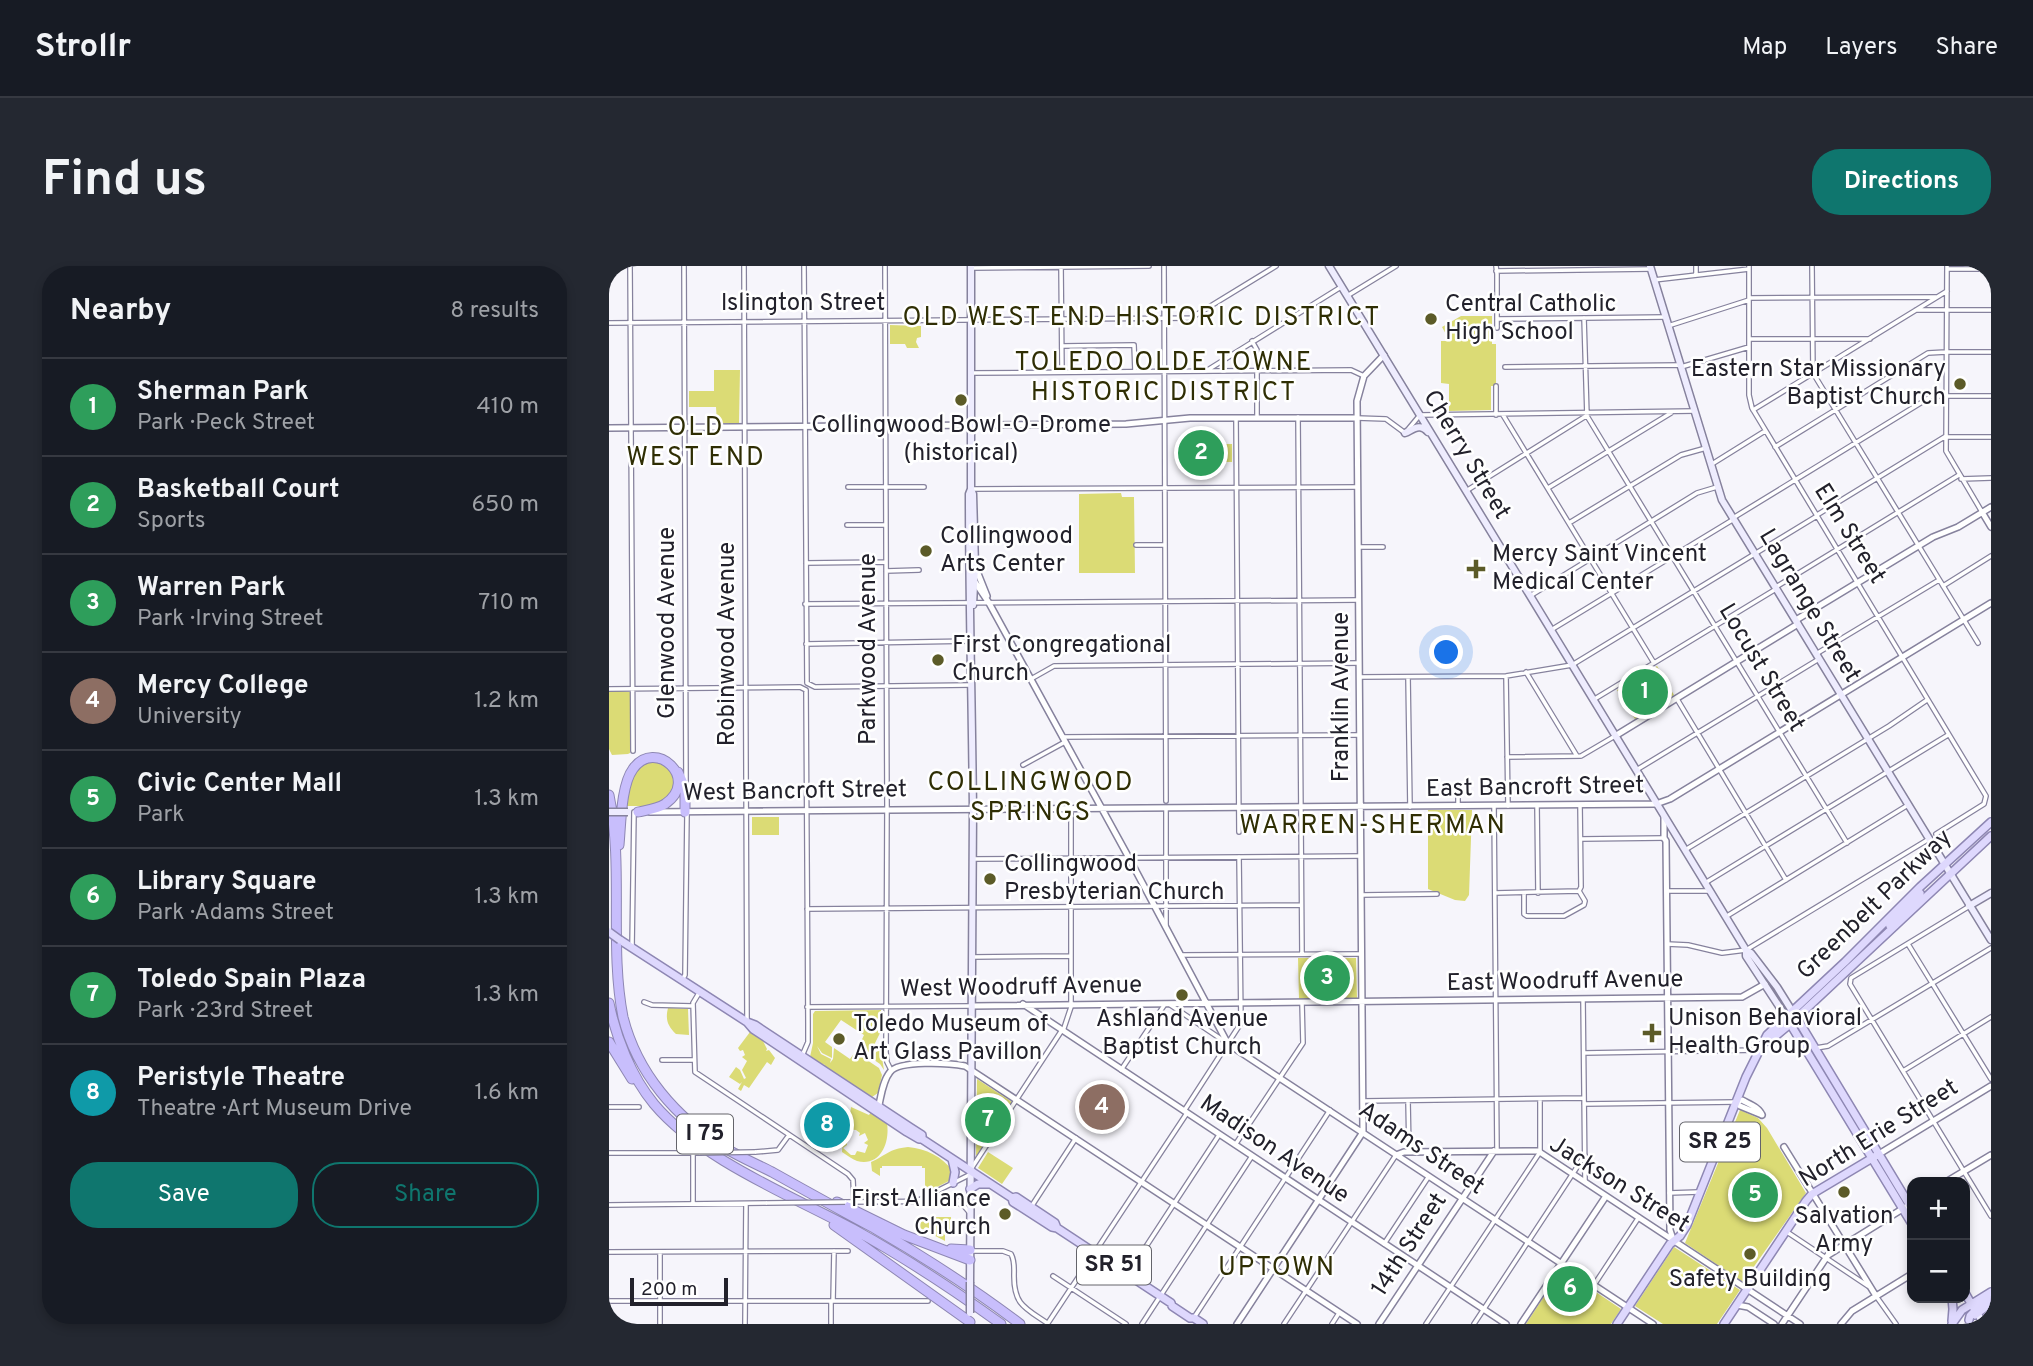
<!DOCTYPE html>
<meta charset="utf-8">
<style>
body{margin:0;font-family:Overpass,sans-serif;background:#242831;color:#f1f3f6}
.controls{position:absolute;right:21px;bottom:21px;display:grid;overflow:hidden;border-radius:14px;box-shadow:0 4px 10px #0003}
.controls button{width:63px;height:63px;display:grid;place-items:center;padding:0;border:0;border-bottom:2px solid #363941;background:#171b24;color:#f1f3f6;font:35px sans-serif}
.scale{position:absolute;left:21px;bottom:18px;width:98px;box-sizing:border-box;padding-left:7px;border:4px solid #22212b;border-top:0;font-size:19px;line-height:24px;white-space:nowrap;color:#22212b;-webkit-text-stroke:5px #fff;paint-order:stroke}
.you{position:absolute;left:838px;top:387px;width:24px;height:24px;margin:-18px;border:5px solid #fff;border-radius:50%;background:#1a73e8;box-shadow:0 0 0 10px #1a73e833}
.badge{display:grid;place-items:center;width:46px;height:46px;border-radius:50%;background:#0f766e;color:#fff;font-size:23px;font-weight:700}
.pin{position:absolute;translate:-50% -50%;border:4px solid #fff;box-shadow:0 2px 7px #0006}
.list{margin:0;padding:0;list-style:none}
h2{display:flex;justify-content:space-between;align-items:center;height:91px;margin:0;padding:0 28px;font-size:30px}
h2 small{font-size:23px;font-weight:400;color:#9ea1a6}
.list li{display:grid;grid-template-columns:46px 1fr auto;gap:21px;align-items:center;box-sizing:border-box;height:98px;padding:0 28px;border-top:2px solid #363941}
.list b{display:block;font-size:26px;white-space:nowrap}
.list p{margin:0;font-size:23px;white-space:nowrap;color:#9ea1a6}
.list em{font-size:23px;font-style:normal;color:#9ea1a6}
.actions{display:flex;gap:14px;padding:21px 28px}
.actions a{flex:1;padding:16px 0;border:2px solid #0f766e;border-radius:28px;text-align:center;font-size:24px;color:#0f766e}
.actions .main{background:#0f766e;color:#fff}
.map{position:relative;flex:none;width:1382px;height:1058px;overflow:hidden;border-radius:28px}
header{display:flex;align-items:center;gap:42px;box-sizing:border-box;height:98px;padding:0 35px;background:#171b24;border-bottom:2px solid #363941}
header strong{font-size:33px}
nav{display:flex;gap:38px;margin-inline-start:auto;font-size:24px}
.intro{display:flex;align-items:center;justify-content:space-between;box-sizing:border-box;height:168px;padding:0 42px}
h1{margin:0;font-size:49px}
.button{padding:18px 32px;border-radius:28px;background:#0f766e;color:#fff;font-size:24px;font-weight:700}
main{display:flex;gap:42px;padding:0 42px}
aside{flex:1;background:#171b24;border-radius:28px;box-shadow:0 4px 10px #0003}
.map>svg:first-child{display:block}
.green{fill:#dbdb75}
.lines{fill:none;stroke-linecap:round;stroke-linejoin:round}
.minor-casing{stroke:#86829d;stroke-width:6}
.tertiary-casing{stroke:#86829d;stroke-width:8}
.secondary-casing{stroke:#86829d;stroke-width:9}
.primary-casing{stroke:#8e87b3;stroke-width:10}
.motorway-casing{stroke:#8e87b3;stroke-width:11}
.minor{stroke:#fff;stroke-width:3.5}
.tertiary{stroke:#fff;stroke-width:5}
.secondary{stroke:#eeecfe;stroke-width:6}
.primary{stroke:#ded8fd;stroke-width:7}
.motorway{stroke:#c8befc;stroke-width:9}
.minor-bridge-casing{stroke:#86829d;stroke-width:6;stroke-linecap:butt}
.secondary-bridge-casing{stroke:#86829d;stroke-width:9;stroke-linecap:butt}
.primary-bridge-casing{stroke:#8e87b3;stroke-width:10;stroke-linecap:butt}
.minor-bridge{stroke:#fff;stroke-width:3.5}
.secondary-bridge{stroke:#eeecfe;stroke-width:6}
.primary-bridge{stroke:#ded8fd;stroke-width:7}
.poi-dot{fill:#5c5b28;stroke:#fff;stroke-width:2.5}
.labels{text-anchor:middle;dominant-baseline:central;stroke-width:5;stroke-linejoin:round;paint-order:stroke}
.shield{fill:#fff;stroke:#64646b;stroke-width:2}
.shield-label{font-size:23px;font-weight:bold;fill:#22212b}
.street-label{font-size:24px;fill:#22212b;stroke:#fff}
.poi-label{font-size:24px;fill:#22212b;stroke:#fff;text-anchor:start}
.neighbourhood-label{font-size:26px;letter-spacing:2px;fill:#2f2e04;stroke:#fff}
</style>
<header>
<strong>Strollr</strong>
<nav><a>Map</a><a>Layers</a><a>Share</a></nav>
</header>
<div class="intro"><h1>Find us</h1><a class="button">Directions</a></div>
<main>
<aside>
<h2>Nearby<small>8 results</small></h2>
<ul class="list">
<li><span class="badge" style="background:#2e9e5b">1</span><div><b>Sherman Park</b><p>Park · Peck Street</p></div><em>410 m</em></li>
<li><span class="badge" style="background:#2e9e5b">2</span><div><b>Basketball Court</b><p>Sports</p></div><em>650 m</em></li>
<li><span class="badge" style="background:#2e9e5b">3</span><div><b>Warren Park</b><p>Park · Irving Street</p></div><em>710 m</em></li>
<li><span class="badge" style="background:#8d6e63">4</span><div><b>Mercy College</b><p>University</p></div><em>1.2 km</em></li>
<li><span class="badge" style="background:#2e9e5b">5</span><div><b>Civic Center Mall</b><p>Park</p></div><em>1.3 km</em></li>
<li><span class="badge" style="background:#2e9e5b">6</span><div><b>Library Square</b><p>Park · Adams Street</p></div><em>1.3 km</em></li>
<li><span class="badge" style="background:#2e9e5b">7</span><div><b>Toledo Spain Plaza</b><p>Park · 23rd Street</p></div><em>1.3 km</em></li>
<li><span class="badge" style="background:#0f9aa8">8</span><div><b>Peristyle Theatre</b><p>Theatre · Art Museum Drive</p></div><em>1.6 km</em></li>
</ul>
<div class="actions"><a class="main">Save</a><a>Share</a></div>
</aside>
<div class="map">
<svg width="1382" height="1058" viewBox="0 0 1382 1058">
<rect width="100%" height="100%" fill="#f6f5fb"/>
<path class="green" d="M852,50H883V78H887V120H882V144L840,145V118L832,117V75H839V72L833,61Z
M281,59L312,60V71L308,72L307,76L310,82H298L296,78H281Z
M105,104H131L130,157H108L107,141H80V125H105Z
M583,178H623V196H583Z
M512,227L513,231H525L526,307H470V228Z
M1048,400L1065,429L1026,453L1008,424Z
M0,424L21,426V487L19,488L3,489L0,483Z
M46,495C67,505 70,515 57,535L39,540H17C21,516 19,500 46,495Z
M819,544H863L860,629L856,635L846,634L819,623Z
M143,551H170V569H143Z
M689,692H747L748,732L690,733Z
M59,742L79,743L80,769L67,768C59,760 56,754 59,742Z
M272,744V765L266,777L268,783L263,788L254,782L256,777L252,781L250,780L255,769L232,754L216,776L223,781V792L213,787L208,780L212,788L222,793L221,797L224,793L225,782L241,793L249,782L252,783L248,790L253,783L262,790L270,784L272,786L275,804L271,798L255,787L252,790L270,802L273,809L269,827L263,831L213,799L216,798H212L201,791L204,777V748L206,745Z
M141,766L154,775L158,783L157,785L160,784L166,792L162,799L158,796L140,822L135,819L132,825L129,823L133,816L131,818L120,811L127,801L131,804L135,813L137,812L133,804L138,795L133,791L136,789L134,784L131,785L129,782Z
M368,813L403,836L368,889H367Z
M242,841L260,849L262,846L278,857C281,876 272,901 248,895C243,893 238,889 233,886L234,872L238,875V879L234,882L242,889H246L248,885L256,887L259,879L255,877L259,874L256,867L250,870L251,867L247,864L234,863V867L229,864L228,861L235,850L241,848Z
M1131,844L1149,852L1158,862L1197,927L1134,1016L1076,977Z
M299,881C318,883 332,890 344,905L342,914L314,928L313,926H316V902H313V900H273V902H271V910L263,905L262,896C278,889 279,883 299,881Z
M379,886L404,902L393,918L369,902Z
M307,951H342V964H336V975L307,960Z
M1065,981L1131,1024L1108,1058H1054L1026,1040Z
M953,1003L1012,1043L1002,1058H917Z"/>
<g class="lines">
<g class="minor-casing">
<path id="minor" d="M21,0L24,485
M75,0L77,516
M135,0L138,754
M195,0L198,417L206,421L361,419
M276,0L278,540L277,786L278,796L282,804
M452,0L453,106
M555,0L557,535
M887,0L888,8V62
M1140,0V129L1143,142L1377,530L1375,538L1327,568
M1203,0L1204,107L1369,377
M1338,0L1337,185L1373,246
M363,2L540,0
M1338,3H1382
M887,5L1042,3
M1087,9V0
M1045,14L1140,3
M738,30L787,0
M1140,32L1327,31
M1307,44H1382
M975,52L978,150L1238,577
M888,53L1056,51
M0,57L582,52L667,0
M1059,60L1140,34
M1140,73H1261
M643,75L648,84V152
M453,80L525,79L526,105
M1337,86H1382
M896,101L1071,99
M1072,101L1140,81
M597,105L732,21
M362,107L742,104L755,110
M1144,144L1338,25
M887,149V120
M894,149L1045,397
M689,151L693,688
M627,152L630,566
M748,152L777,153L796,167L811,149L1085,145
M1337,171H1382
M1166,181L1319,87L1337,86
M1103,198L1156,165
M1352,213L1382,212
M239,221H315
M939,222L1062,147
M364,223L748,221
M857,225L977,150
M1208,249L1337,170
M1124,252L1323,130H1382
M960,257L1072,189L1097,182
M238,259H277
M527,279H556
M749,281H774
M197,297L277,296
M277,305L310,304
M1334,320L1382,290
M1167,321L1350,209
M921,330L1088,227L1108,221
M196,338L749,334
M942,364L1125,253
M197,378L363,375
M1207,388L1330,314
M917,406L968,490
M897,410L899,540
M750,411L897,410L963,399L1208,250
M799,411L801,541
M422,413L445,400L750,397
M0,423L191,421L197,424L199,757V776L193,790
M1068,433L1177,614
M984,434L1167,323
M453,471L751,469
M898,491L972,490L1006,470
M414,499L456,476
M1029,503L1210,393
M849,518V540
M928,539L929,627
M885,540L888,885
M462,543V738
M972,573L1055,572
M1076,584L1280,460L1318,434
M364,593L752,590
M1096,617L1339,469
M970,625L972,621L971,539
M1057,625H1100
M886,627L970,625
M915,627V648L918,650H955L975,639L976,635L970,625
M752,629L828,628
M1359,641L1242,712L1241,718L1382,950
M198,643L692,639
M1118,650L1299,539
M557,659V542
M1058,678L1079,679L1113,687L1137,684L1320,573
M1299,678L1382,813
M23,681L25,546
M573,689L752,688
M363,691L462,690
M73,714L76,709L78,548
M90,727L84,737L86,806L239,908L244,914L245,936
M974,733L976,916
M35,736L43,739L84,740
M560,738L618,777
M198,741L362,740
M454,765L463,738
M1207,782L1219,780L1382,682
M975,787L1150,784
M53,794H84
M512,804L556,738
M1294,805L1382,751
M754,835L975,832
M799,835L800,886
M975,838L1127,836
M0,841H30
M575,845L632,757L630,591
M626,879L694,777L693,737
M146,886L169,884L180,869
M0,887H91
M362,903L453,764
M1060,927L1090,926
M310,934L360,909
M236,936L362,935
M84,937V887
M348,937L355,940L361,947
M0,939L158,937
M422,941L467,872
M1178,966L1259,1020
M775,978L820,910
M363,985H394L402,988C406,995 405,1002 405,1010C405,1039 416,1042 438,1057
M0,986L239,985
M51,987V1058
M519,1008L610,869
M444,1010L517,1058
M985,1019L1030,951
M1267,1030L1287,1058
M0,1035H319
M224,1035L225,985
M586,1050L721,844
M439,1057L578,847
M136,1058L137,938
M222,1058V1036
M533,1058L643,890
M675,1058L787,889
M723,1058L730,1047
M817,1058L931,886V833
M865,1058L976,889"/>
</g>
<g class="tertiary-casing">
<path id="tertiary" d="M0,162L517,158L581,152H748
M1373,246L1382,261
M366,300L378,330
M366,316L380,337L520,592L619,778L1044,1058
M1187,354L1324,271L1349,261L1382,241
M1006,470L1189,358
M41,546L1047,538L1061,533L1382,337
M1055,551V572L1057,575L1061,964L1064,973
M414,738L897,1058
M362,740L1133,731L1156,718
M1127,836L1133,834C1140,838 1150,841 1153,849
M1127,836L1131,840L1153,849
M269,843C272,832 273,816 281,806C290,794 340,797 356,800L748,1058
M1175,881L1267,1030
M1270,888L1382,820
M787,889L795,886L929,885L1191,1058
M1337,916L1382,889
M1128,1039L1139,1041L1165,1058
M628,1058L754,866L748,135L755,110L775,89
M770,1058L885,885
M912,1058L997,930
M1173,1058L1219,989L1303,937
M1232,1058L1243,1045L1303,1008"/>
</g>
<g class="secondary-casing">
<path id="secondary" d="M720,0L1137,684V690L1177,751
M1041,0L1113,234L1382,674
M796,167C805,163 811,157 819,166
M362,223L364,228L366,300L364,339
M1360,640L1382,627
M1137,684L1142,687L1168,721L1183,745
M361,1016C361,859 364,702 364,545C363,439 360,334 360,228L362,223V0
M1369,1047L1373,1058"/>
</g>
<g class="primary-casing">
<path id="primary" d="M1281,660L1311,627
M11,674L138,756L146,759L302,862L313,869V873
M1186,749L1303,943
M138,756L144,763L298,866L310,873H313L403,932L407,931L446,957L448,962
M1180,756L1303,958
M1156,776L1163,773L1181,758L1382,570
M343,893L346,906L344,917
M361,923L369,918H380
M403,932L404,936L443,961L448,962L562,1037L563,1040L581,1052H585L594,1058
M1356,1027L1364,1041
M1366,1049L1382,1037
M1360,1054L1361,1050L1379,1031
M1343,1055L1344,1043L1343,1032
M1008,1058L1061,978L1071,970L1078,959L1137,811L1158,769L1236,696L1311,621L1382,556
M1115,1058L1197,935L1203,928L1270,888
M1343,1058L1353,1044L1382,1026"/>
</g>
<g class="motorway-casing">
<path id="motorway" d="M69,506L76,522V546
M0,529C15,602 0,680 14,751C28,807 67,852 116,882C131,891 147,898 163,906C197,925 231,944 265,962C315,991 365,1023 411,1058
M10,579C12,558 12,519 24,503C46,471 92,513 56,538C48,543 38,544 29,546
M0,737C7,772 22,810 45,838C91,893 181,929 244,963C295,991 345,1024 392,1058
M0,776L23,813
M228,936L295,969L361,994
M225,959L361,1056
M342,983L361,984"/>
</g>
<use href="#minor" class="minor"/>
<use href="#tertiary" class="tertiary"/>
<use href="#secondary" class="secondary"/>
<use href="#primary" class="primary"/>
<use href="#motorway" class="motorway"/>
<g class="minor-bridge-casing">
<path id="minor-bridge" d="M91,887L146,886
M158,937L236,936"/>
</g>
<g class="secondary-bridge-casing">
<path id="secondary-bridge" d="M0,546H19
M361,1047V1016"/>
</g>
<g class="primary-bridge-casing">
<path id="primary-bridge" d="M0,666L11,674"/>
</g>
<use href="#minor-bridge" class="minor-bridge"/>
<use href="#secondary-bridge" class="secondary-bridge"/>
<use href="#primary-bridge" class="primary-bridge"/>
</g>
<g class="poi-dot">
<circle cx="822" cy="53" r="7"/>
<circle cx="1351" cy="118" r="7"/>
<circle cx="352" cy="134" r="7"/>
<circle cx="317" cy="285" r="7"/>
<path d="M863.5 292.5h7v7h7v7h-7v7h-7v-7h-7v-7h7z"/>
<circle cx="329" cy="394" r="7"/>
<circle cx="381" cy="613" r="7"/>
<circle cx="573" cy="729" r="7"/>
<path d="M1039.5 756.5h7v7h7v7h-7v7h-7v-7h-7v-7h7z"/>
<circle cx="230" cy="773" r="7"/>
<circle cx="1235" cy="926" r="7"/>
<circle cx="396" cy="948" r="7"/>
<circle cx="1141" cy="988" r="7"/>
</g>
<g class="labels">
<g class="shield">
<rect x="68" y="848.5" width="56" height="39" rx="5"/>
<rect x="1071" y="856.5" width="80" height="39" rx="5"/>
<rect x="468" y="979.5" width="74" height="39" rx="5"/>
</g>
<g class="shield-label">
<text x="96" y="868">I 75</text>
<text x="1111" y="876">SR 25</text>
<text x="505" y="999">SR 51</text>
</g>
<g class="street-label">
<text x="194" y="38">Islington Street</text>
<text transform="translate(857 189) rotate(59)">Cherry Street</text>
<text transform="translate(1240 268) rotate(58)">Elm Street</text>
<text transform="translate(1200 340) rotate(59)">Lagrange Street</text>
<text transform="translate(59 357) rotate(-90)">Glenwood Avenue</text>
<text transform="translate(119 378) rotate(-90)">Robinwood Avenue</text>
<text transform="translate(260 383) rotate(-90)">Parkwood Avenue</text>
<text transform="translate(1152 402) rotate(59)">Locust Street</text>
<text transform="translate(733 431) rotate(-90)">Franklin Avenue</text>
<text transform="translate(926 522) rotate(-1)">East Bancroft Street</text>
<text transform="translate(186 526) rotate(-1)">West Bancroft Street</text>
<text transform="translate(1266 639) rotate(-44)">Greenbelt Parkway</text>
<text transform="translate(956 716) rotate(-1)">East Woodruff Avenue</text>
<text transform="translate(412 722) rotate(-1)">West Woodruff Avenue</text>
<text transform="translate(1270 868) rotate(-32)">North Erie Street</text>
<text transform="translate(812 883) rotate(34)">Adams Street</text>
<text transform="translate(665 884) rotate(34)">Madison Avenue</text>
<text transform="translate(1010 919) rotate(32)">Jackson Street</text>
<text transform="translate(801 979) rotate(-57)">14th Street</text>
</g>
<g class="poi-label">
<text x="836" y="39">Central Catholic<tspan x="836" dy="28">High School</tspan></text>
<text x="1337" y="104" text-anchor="end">Eastern Star Missionary<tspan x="1337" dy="28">Baptist Church</tspan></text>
<text x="352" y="160" text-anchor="middle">Collingwood Bowl-O-Drome<tspan x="352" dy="28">(historical)</tspan></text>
<text x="331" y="271">Collingwood<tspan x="331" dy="28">Arts Center</tspan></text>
<text x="883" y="289">Mercy Saint Vincent<tspan x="883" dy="28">Medical Center</tspan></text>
<text x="343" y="380">First Congregational<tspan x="343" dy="28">Church</tspan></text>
<text x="395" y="599">Collingwood<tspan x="395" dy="28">Presbyterian Church</tspan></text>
<text x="1059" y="753">Unison Behavioral<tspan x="1059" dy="28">Health Group</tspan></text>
<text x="573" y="754" text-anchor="middle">Ashland Avenue<tspan x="573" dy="28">Baptist Church</tspan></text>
<text x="244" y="759">Toledo Museum of<tspan x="244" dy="28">Art Glass Pavillon</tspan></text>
<text x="382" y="934" text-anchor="end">First Alliance<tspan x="382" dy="28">Church</tspan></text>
<text x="1235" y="951" text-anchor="middle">Salvation<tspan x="1235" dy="28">Army</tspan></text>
<text x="1141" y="1014" text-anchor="middle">Safety Building</text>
</g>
<g class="neighbourhood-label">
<text x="533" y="52">OLD WEST END HISTORIC DISTRICT</text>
<text x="555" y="97">TOLEDO OLDE TOWNE<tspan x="555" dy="30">HISTORIC DISTRICT</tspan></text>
<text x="87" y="162">OLD<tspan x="87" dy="30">WEST END</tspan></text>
<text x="422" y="517">COLLINGWOOD<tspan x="422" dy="30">SPRINGS</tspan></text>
<text x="764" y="560">WARREN-SHERMAN</text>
<text x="668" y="1002">UPTOWN</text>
</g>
</g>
</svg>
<div class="controls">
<button>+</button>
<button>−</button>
</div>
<div class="scale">200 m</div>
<div class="you"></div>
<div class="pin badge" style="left:1036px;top:426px;background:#2e9e5b">1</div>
<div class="pin badge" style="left:592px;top:187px;background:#2e9e5b">2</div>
<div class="pin badge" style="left:718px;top:712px;background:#2e9e5b">3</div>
<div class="pin badge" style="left:493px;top:841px;background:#8d6e63">4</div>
<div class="pin badge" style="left:1146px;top:929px;background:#2e9e5b">5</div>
<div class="pin badge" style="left:961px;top:1023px;background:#2e9e5b">6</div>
<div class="pin badge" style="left:379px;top:854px;background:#2e9e5b">7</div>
<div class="pin badge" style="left:218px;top:859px;background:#0f9aa8">8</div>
</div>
</main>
